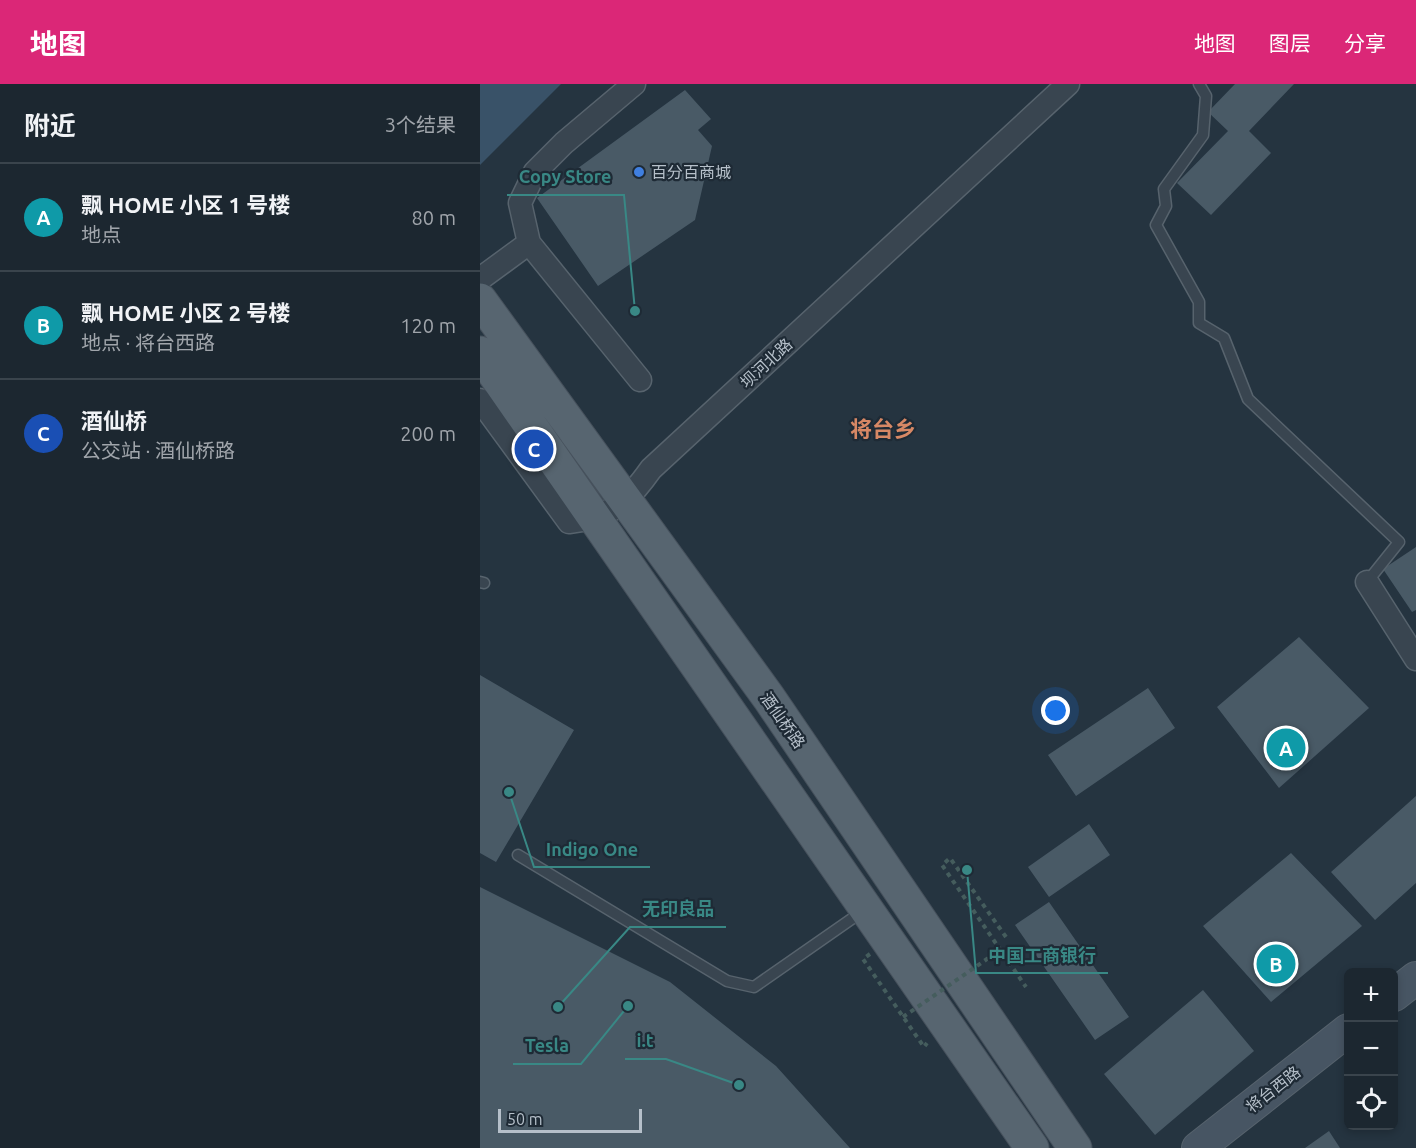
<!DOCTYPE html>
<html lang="zh">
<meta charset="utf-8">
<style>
body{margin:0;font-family:Ubuntu,"Noto Sans SC",sans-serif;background:#252f38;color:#f1f3f6}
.controls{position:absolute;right:18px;bottom:18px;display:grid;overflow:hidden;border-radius:9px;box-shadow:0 3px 9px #0003}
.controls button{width:54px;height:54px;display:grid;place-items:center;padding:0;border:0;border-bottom:2px solid #3a444c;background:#1c2730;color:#f1f3f6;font:30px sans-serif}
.scale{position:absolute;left:18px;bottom:15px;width:144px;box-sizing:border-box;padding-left:6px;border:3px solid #b6c0ca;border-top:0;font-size:16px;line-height:21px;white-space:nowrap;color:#b6c0ca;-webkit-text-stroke:4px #1e2a35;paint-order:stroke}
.you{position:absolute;left:576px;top:627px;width:21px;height:21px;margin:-15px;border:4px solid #fff;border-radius:50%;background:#1a73e8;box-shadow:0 0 0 9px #1a73e833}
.badge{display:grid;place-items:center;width:39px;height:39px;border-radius:50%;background:#db2777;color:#fff;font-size:20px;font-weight:700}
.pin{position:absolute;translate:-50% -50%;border:3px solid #fff;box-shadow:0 2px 6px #0006}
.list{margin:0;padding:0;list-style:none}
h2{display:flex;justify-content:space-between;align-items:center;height:78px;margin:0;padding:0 24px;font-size:26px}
h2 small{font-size:20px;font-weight:400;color:#a0a5ab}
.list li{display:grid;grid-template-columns:39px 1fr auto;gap:18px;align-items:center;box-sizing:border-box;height:108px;padding:0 24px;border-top:2px solid #3a444c}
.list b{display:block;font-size:22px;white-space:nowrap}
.list p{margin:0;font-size:20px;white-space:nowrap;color:#a0a5ab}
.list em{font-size:20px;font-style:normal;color:#a0a5ab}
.icon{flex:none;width:33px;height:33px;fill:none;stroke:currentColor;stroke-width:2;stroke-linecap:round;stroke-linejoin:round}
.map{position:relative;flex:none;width:936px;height:1064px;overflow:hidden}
header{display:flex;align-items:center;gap:36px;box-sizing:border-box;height:84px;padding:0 30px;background:#db2777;color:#fff}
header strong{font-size:28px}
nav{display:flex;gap:33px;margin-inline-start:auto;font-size:21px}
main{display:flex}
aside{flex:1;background:#1c2730}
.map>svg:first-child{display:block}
.water{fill:#395268}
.building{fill:#495a66}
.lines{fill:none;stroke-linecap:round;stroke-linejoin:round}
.lane-casing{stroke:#57636d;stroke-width:13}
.street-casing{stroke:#57636d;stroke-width:25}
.secondary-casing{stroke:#57636d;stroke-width:34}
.primary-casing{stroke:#46515c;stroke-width:35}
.path{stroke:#455d5d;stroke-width:4;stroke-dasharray:4.5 4.5;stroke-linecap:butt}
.lane{stroke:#394550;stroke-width:10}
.street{stroke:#394550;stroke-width:22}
.secondary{stroke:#475563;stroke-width:32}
.primary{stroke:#576570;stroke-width:33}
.path-bridge{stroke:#455d5d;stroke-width:4;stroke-dasharray:4.5 4.5;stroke-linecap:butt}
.shop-dot{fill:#3f7fe0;stroke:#1e2a35;stroke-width:2}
.labels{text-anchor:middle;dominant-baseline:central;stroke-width:4.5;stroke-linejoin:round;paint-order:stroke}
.poi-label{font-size:16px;fill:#b6c0ca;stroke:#1e2a35;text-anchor:start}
.street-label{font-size:16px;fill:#b6c0ca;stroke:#1e2a35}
.district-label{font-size:22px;font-weight:bold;fill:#d78865;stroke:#1e2a35}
.leader{fill:none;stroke:#398885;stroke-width:2}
.callout-dot{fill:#398885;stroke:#1e2a35;stroke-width:2}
.callout-label{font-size:18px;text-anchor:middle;font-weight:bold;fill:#398885;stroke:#1e2a35;stroke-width:4.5;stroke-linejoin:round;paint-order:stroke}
</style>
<header>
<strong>地图</strong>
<nav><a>地图</a><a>图层</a><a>分享</a></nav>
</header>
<main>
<aside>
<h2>附近<small>3个结果</small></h2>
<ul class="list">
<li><span class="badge" style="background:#0f9aa8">A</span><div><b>飘 HOME 小区 1 号楼</b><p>地点</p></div><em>80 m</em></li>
<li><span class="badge" style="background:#0f9aa8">B</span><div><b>飘 HOME 小区 2 号楼</b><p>地点 · 将台西路</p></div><em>120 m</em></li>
<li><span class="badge" style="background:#1a4fb4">C</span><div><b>酒仙桥</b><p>公交站 · 酒仙桥路</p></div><em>200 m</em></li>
</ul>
</aside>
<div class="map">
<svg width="936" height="1064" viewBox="0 0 936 1064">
<rect width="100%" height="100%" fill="#253440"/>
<path class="water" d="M0,0H81L0,81Z"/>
<path class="building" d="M755,0H814L769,47L791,69L731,131L697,99L748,47L728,28Z
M205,6L231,35L218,46L232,62L215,136L118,202L57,114Z
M936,463V526L932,528L903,485Z
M819,553L889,624L799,704L737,623Z
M0,591L94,646L16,778L0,769Z
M668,604L695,644L596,712L568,671Z
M936,712V799L895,836L851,788Z
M609,740L630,771L569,813L548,783Z
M811,769L882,842L791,918L723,842Z
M0,803L190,898L296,982L370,1064H0Z
M569,818L649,933L615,956L535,841Z
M723,906L774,967L675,1051L624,990Z
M849,1047L860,1064H825Z"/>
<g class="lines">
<g class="lane-casing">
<path id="lane" d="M719,0L726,12L723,51L684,105L686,122L676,141L719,218V239L744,254L768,315L919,458L887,498
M0,498L4,499
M38,771L247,897L274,903L383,827"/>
</g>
<g class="street-casing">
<path id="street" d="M154,0L84,59L55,88L40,119L49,159L160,296
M0,195L49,159
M0,316L89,438C131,433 147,419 171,385L588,0
M887,498L936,575"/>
</g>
<g class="secondary-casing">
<path id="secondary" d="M914,911L936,894
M718,1064L868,946"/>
</g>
<g class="primary-casing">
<path id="primary" d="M0,216L289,614L595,1064
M0,269L552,1064"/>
</g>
<path class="path" d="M526,853L470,774L462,781L546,903
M390,870L383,875L444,963L447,959"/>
<use href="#lane" class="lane"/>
<use href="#street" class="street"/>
<use href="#secondary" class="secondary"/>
<use href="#primary" class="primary"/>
<path class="path-bridge" d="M423,933L520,866"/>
</g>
<circle class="shop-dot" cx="159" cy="88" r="6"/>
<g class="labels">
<g class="poi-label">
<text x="171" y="88">百分百商城</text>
</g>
<g class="street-label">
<text transform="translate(286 279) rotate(-43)">坝河北路</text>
<text transform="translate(303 636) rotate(55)">酒仙桥路</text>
<text transform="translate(793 1005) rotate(-38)">将台西路</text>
</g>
<g class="district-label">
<text x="403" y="344">将台乡</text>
</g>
</g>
<path class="leader" d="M155 227L144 111H27M29 708L54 783H170M78 923L150 843H246M487 786L496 889H628M259 1001L186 975H145M148 922L101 980H33"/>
<g class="callout-dot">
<circle cx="155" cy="227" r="6"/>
<circle cx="29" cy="708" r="6"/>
<circle cx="78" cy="923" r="6"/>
<circle cx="487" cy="786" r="6"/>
<circle cx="259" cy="1001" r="6"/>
<circle cx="148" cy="922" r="6"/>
</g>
<g class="callout-label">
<text x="85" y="99">Copy Store</text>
<text x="112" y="772">Indigo One</text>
<text x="198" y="831">无印良品</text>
<text x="562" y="878">中国工商银行</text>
<text x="165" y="963">i.t</text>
<text x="67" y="968">Tesla</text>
</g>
</svg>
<div class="controls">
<button>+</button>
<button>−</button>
<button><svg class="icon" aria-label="locate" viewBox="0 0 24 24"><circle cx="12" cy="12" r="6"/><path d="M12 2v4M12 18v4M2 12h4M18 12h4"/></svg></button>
</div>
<div class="scale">50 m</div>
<div class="you"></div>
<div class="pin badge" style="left:806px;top:664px;background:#0f9aa8">A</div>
<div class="pin badge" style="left:796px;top:880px;background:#0f9aa8">B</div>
<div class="pin badge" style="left:54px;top:365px;background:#1a4fb4">C</div>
</div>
</main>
